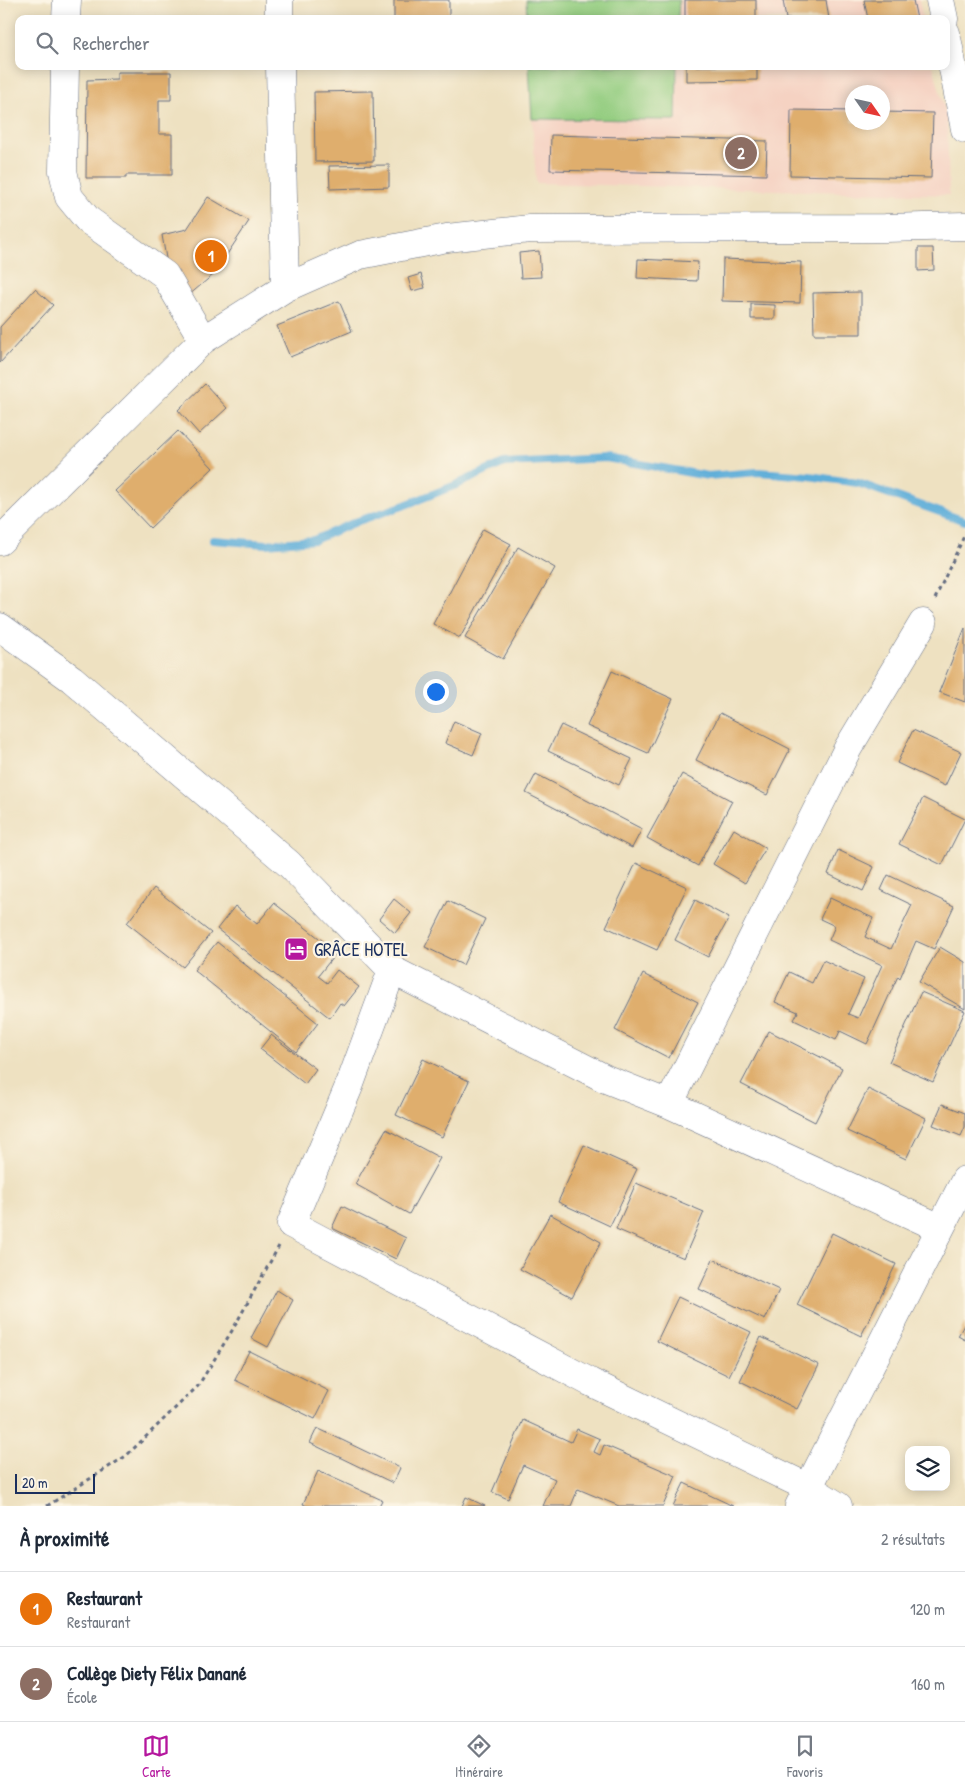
<!DOCTYPE html>
<html lang="fr">
<meta charset="utf-8">
<style>
body{margin:0;font-family:"Patrick Hand",sans-serif;background:#f6f6f7;color:#1f2937}
.controls{position:absolute;right:15px;bottom:15px;display:grid;overflow:hidden;border-radius:10px;box-shadow:0 2px 12px #0003}
.controls button{width:45px;height:45px;display:grid;place-items:center;padding:0;border:0;border-bottom:1px solid #e0e1e3;background:#fff;color:#1f2937;font:25px sans-serif}
.compass{position:absolute;left:845px;top:85px;width:45px;height:45px;border-radius:50%;background:#fff;box-shadow:0 2px 12px #0003;rotate:124deg}
.scale{position:absolute;left:15px;bottom:12px;width:80px;box-sizing:border-box;padding-left:5px;border:2px solid #1b2f5e;border-top:0;font-size:14px;line-height:18px;white-space:nowrap;color:#1b2f5e;-webkit-text-stroke:4px #fcf5e5;paint-order:stroke}
.you{position:absolute;left:435px;top:691px;width:18px;height:18px;margin:-12px;border:4px solid #fff;border-radius:50%;background:#1a73e8;box-shadow:0 0 0 8px #1a73e833}
.badge{display:grid;place-items:center;width:32px;height:32px;border-radius:50%;background:#b5179e;color:#fff;font-size:16px;font-weight:700}
.pin{position:absolute;translate:-50% -50%;border:2px solid #fff;box-shadow:0 1px 5px #0006}
.list{margin:0;padding:0;list-style:none}
h2{display:flex;justify-content:space-between;align-items:center;height:65px;margin:0;padding:0 20px;font-size:21px}
h2 small{font-size:16px;font-weight:400;color:#747a83}
.list li{display:grid;grid-template-columns:32px 1fr auto;gap:15px;align-items:center;box-sizing:border-box;height:75px;padding:0 20px;border-top:1px solid #e0e1e3}
.list b{display:block;font-size:19px;white-space:nowrap}
.list p{margin:0;font-size:16px;white-space:nowrap;color:#747a83}
.list em{font-size:16px;font-style:normal;color:#747a83}
.icon{flex:none;width:28px;height:28px;fill:none;stroke:currentColor;stroke-width:2;stroke-linecap:round;stroke-linejoin:round}
.map{position:relative;flex:none;width:965px;height:1506px;overflow:hidden}
.search{position:absolute;background:#fff;box-shadow:0 2px 12px #0003;left:15px;right:15px;top:15px;height:55px;display:flex;align-items:center;gap:12px;box-sizing:border-box;padding:0 18px;border-radius:10px;color:#747a83;font-size:19px}
.sheet{height:215px;background:#fff}
nav{display:flex;justify-content:space-around;align-items:center;box-sizing:border-box;height:70px;border-top:1px solid #e0e1e3;background:#fff;font-size:14px;color:#747a83}
nav a{display:grid;justify-items:center;gap:2px}
nav .on{color:#b5179e}
.map>svg:first-child{display:block}
.built{fill:#f5d2c2;fill-rule:evenodd}
.green{fill:#94cd81;stroke:#587e70}
.lines{fill:none;stroke-linecap:round;stroke-linejoin:round}
.stream{stroke:#5eaed9;stroke-width:8}
.building{fill:#dfae6d}
.minor-casing{stroke:#656d81;stroke-width:29}
.path{stroke:#656d81;stroke-width:3;stroke-dasharray:4 4;stroke-linecap:butt}
.minor{stroke:#fff;stroke-width:28}
.labels{text-anchor:middle;dominant-baseline:central;stroke-width:4.5;stroke-linejoin:round;paint-order:stroke}
.poi-label{font-size:19px;fill:#1b2f5e;stroke:#fcf5e5;text-anchor:start}
</style>
<div class="map">
<svg width="965" height="1506" viewBox="0 0 965 1506">
<rect width="100%" height="100%" fill="#fcf5e5"/>
<filter id="ink" filterUnits="userSpaceOnUse"><feTurbulence type="fractalNoise" baseFrequency=".02" numOctaves="2"/><feDisplacementMap in="SourceGraphic" scale="10" xChannelSelector="R" yChannelSelector="G"/><feConvolveMatrix kernelMatrix="1 2 1 2 8 2 1 2 1" color-interpolation-filters="sRGB"/></filter>
<filter id="wash" filterUnits="userSpaceOnUse"><feTurbulence type="fractalNoise" baseFrequency=".0096" numOctaves="4" result="noise"/><feDisplacementMap in="SourceGraphic" scale="20" xChannelSelector="R" yChannelSelector="G"/><feGaussianBlur stdDeviation="1.12" result="paint"/><feColorMatrix in="noise" values="0 0 0 0 0 0 0 0 0 0 0 0 0 0 0 0 0 1.4 0 .05"/><feComposite in="paint" operator="in"/></filter>
<g filter="url(#wash)">
<rect width="100%" height="100%" fill="#eee1c1"/>
<path class="built" d="M526,0H919L923,19H527Z
M529,66H933L947,117L949,195L536,183ZM852,92H882V122H852Z"/>
<path class="green" d="M526,0H679L678,19H527Z
M529,66H677L676,120L532,119Z"/>
<g class="lines">
<path class="stream" d="M213,540L266,544L314,540L358,521L405,505L456,485L504,463L606,458L708,476L758,472L809,476L858,483L965,521"/>
</g>
<g id="blocks">
<path class="building" d="M394,0H449V19H394Z
M685,0H756V19H685Z
M783,0H826L829,19H786Z
M864,0H913L917,19H868Z
M686,66H757V80L686,81Z
M117,72H171V100H159V134H172V175H126V178H86L87,80L117,79Z
M373,91L374,161L315,162L314,92Z
M791,110L852,111V122H882V112L933,113L931,178L790,175Z
M551,135L767,141L766,175L550,170Z
M389,165V187L330,189L329,166Z
M208,197L249,221L214,274L182,301L167,264L162,235L187,229Z
M918,248H933L934,270L918,271Z
M539,251L541,277L521,278L519,253Z
M638,259L698,262L697,281L637,278Z
M723,259L801,262L800,303L722,301Z
M421,274L425,288L412,291L408,278Z
M35,289L53,305L0,363V327Z
M861,292V334H814L813,293Z
M339,301L352,331L290,357L277,326Z
M751,304L775,305V319H751Z
M205,384L227,408L199,434L178,410Z
M178,431L213,468L150,528L115,491Z
M483,529L511,544L460,638L433,624Z
M518,547L555,568L503,659L465,638Z
M965,628V702L939,692Z
M612,671L673,699L648,753L587,726Z
M720,713L790,749L767,795L696,760Z
M454,721L482,733L473,755L445,743Z
M561,725L632,759L619,785L548,751Z
M913,730L961,752L945,786L897,763Z
M536,774L642,829L632,848L526,793Z
M682,774L732,801L698,866L647,838Z
M923,798L965,819L942,865L899,844Z
M734,829L766,848L745,883L713,864Z
M838,850L874,867L863,891L828,874Z
M636,863L687,887L657,950L606,927Z
M888,875L954,906L934,949L916,941L900,978L898,976L867,1044L840,1031L836,1040L794,1020L798,1012L775,1002L789,972L812,983L823,960L864,979L848,1014L858,1018L882,965L829,940L835,926L820,919L830,898L873,918L865,937L891,949L912,905L881,890Z
M154,888L211,933L183,967L127,923Z
M394,899L411,913L395,933L379,919Z
M695,900L729,918L708,957L675,940Z
M448,901L485,919L463,965L425,947Z
M274,903L337,952L318,976L327,983L337,970L359,987L344,1006L340,1003L330,1018L217,929L235,906L257,924Z
M217,942L318,1023L296,1052L194,970Z
M940,947L965,962V1009L919,982Z
M643,974L698,1002L669,1058L615,1030Z
M921,992L965,1011L933,1082L889,1062Z
M769,1031L842,1068L815,1122L741,1084Z
M271,1035L316,1069L305,1084L260,1049Z
M423,1059L469,1081L442,1137L396,1115Z
M868,1089L926,1118L906,1159L847,1131Z
M942,1104L965,1113V1127L961,1136L933,1125Z
M386,1129L440,1158L409,1214L355,1184Z
M584,1145L637,1169L610,1226L558,1202Z
M636,1183L704,1212L684,1258L616,1229Z
M342,1206L406,1238L396,1259L332,1228Z
M550,1214L601,1242L572,1297L520,1269Z
M832,1233L896,1264L861,1336L797,1305Z
M713,1259L779,1290L765,1320L699,1289Z
M277,1290L293,1300L268,1347L251,1338Z
M678,1297L751,1332L729,1376L657,1341Z
M965,1323V1340L958,1336Z
M761,1337L819,1365L797,1409L740,1381Z
M249,1351L329,1391L315,1419L235,1380Z
M523,1420L571,1442L577,1429L600,1439L594,1452L600,1455L604,1445L676,1476L663,1506H619L578,1489L571,1506H543L555,1479L523,1465L508,1499L492,1492Z
M317,1428L400,1468L393,1483L310,1443Z
M318,1471L382,1500L379,1506H307L303,1504Z
M684,1483L733,1506H673Z
M466,1497L485,1506H462Z"/>
</g>
</g>
<g filter="url(#ink)">
<use href="#blocks" fill-opacity="0" stroke="#656d81" stroke-width="1"/>
<g class="lines">
<g class="minor-casing">
<path id="minor" d="M279,0V19
M940,0L944,19
M66,19L67,0
M946,33L965,129
M65,66L63,171L69,197L88,220L165,275L203,340
M280,66L285,288
M0,541L203,340L285,288L360,255L447,238L530,229L885,228L965,226
M0,627L72,679L289,864L392,970L350,1084L291,1224L590,1382L809,1488L838,1506
M392,970L606,1079L669,1104L940,1228
M669,1104L848,748L923,623
M799,1506L965,1180"/>
</g>
<path class="path" d="M935,599L965,534
M47,1506L126,1456L198,1386L233,1329L279,1246"/>
<use href="#minor" class="minor"/>
</g>
</g>
<defs>
<g id="hotel-square" transform="scale(1.25)"><rect x="-9" y="-9" width="18" height="18" rx="4" fill="#b5179e" stroke="#fcf5e5"/><path d="M-6-4.5h1.5V1H6V5H4.5V3h-9V5H-6ZM-4 0a1.8 1.8 0 1 1 3.6 0ZM.5 0V-2.5h3Q6-2.5 6 0Z" fill="#fff"/></g>
</defs>
<g fill-rule="evenodd">
<use href="#hotel-square" x="296" y="949"/>
</g>
<g class="labels">
<g class="poi-label">
<text x="314" y="949">GRÂCE HOTEL</text>
</g>
</g>
</svg>
<div class="controls">
<button><svg class="icon" aria-label="layers" viewBox="0 0 24 24"><path d="M12 4l9 5-9 5-9-5zM3 14l9 5 9-5"/></svg></button>
</div>
<svg class="compass" viewBox="-18 -18 36 36"><path d="M0-13l5 13h-10z" fill="#e53935"/><path d="M0 13l5-13h-10z" fill="#747a83"/></svg>
<div class="scale">20 m</div>
<div class="you"></div>
<div class="pin badge" style="left:211px;top:256px;background:#e8710a">1</div>
<div class="pin badge" style="left:741px;top:153px;background:#8d6e63">2</div>
<div class="search"><svg class="icon" aria-label="search" viewBox="0 0 24 24"><circle cx="10" cy="10" r="6"/><path d="M15 15l6 6"/></svg>Rechercher</div>
</div>
<section class="sheet">
<h2>À proximité<small>2 résultats</small></h2>
<ul class="list">
<li><span class="badge" style="background:#e8710a">1</span><div><b>Restaurant</b><p>Restaurant</p></div><em>120 m</em></li>
<li><span class="badge" style="background:#8d6e63">2</span><div><b>Collège Diety Félix Danané</b><p>École</p></div><em>160 m</em></li>
</ul>
</section>
<nav>
<a class="on"><svg class="icon" aria-label="map" viewBox="0 0 24 24"><path d="M3 6l6-2 6 2 6-2v14l-6 2-6-2-6 2zM9 4v14M15 6v14"/></svg>Carte</a>
<a><svg class="icon" aria-label="directions" viewBox="0 0 24 24"><path d="M12 3l9 9-9 9-9-9zM9 14v-3h6M13 9l2 2-2 2"/></svg>Itinéraire</a>
<a><svg class="icon" aria-label="saved" viewBox="0 0 24 24"><path d="M7 4h10v16l-5-4-5 4z"/></svg>Favoris</a>
</nav>
